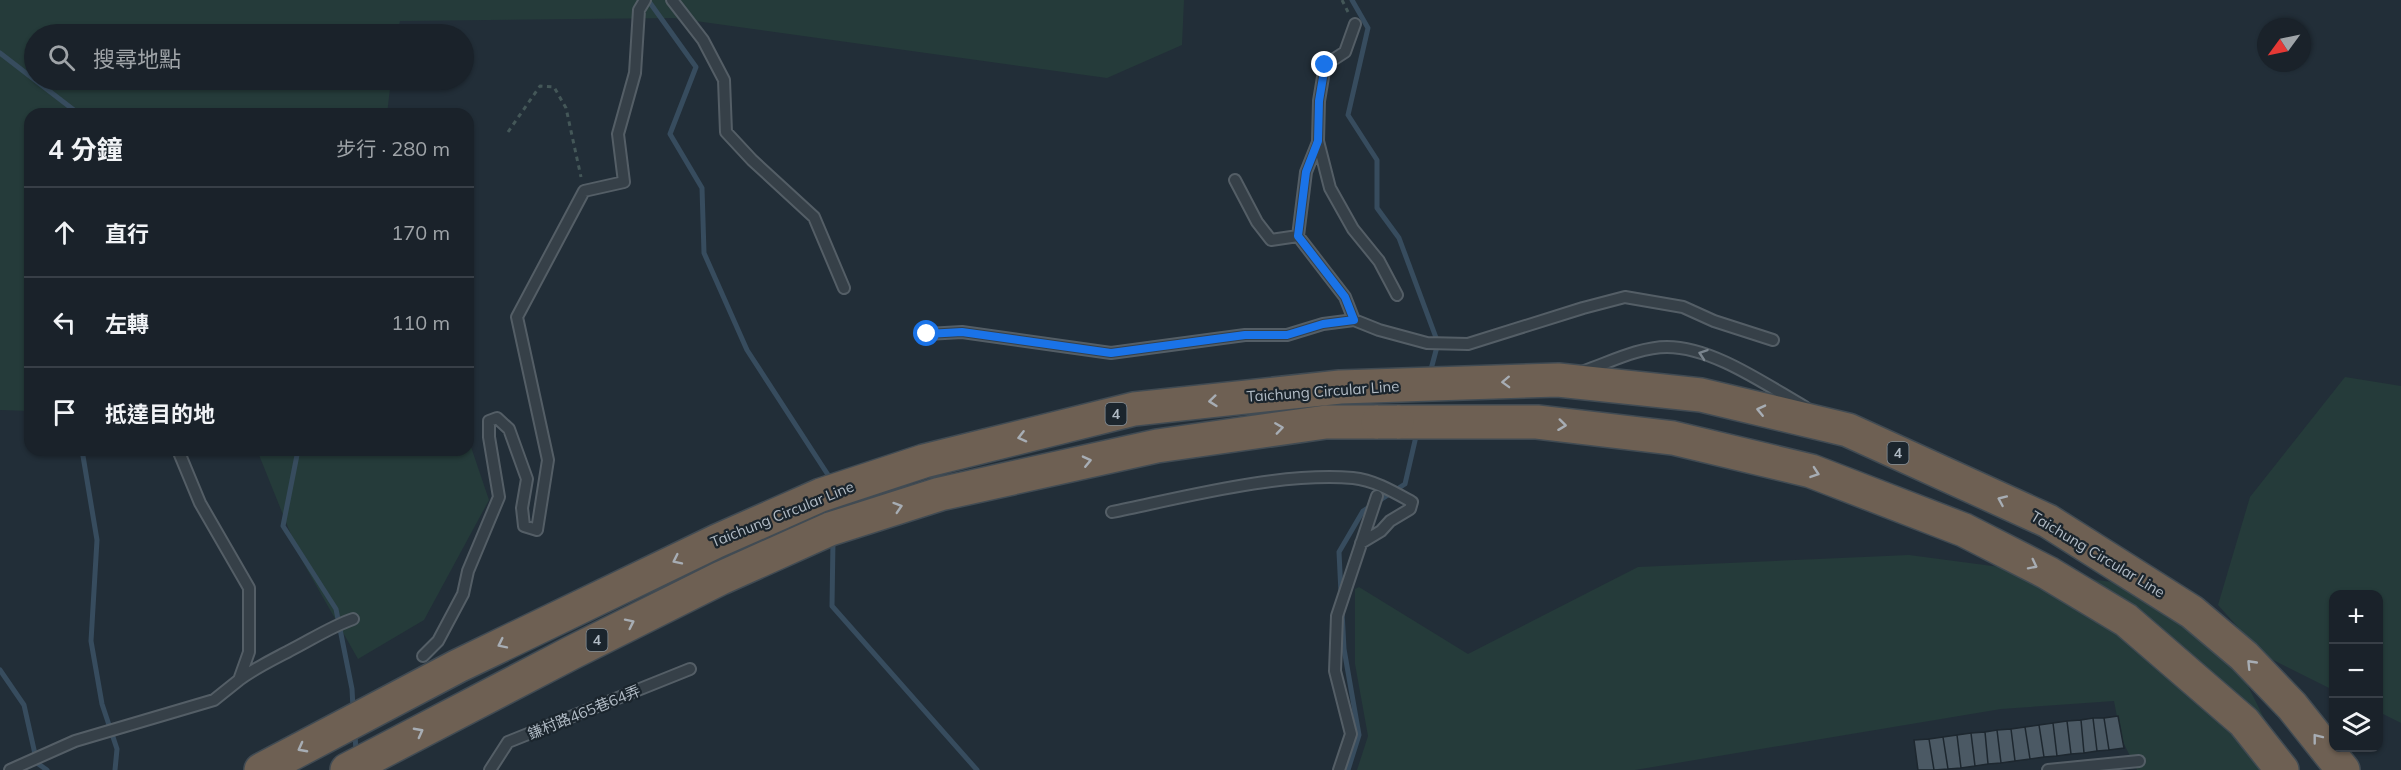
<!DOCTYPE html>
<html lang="zh-TW">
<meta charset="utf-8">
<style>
body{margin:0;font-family:Mulish,"Noto Sans TC",sans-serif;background:#232a32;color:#f1f3f6}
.controls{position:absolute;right:18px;bottom:18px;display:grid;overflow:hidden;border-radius:12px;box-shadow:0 2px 4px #0004}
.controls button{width:54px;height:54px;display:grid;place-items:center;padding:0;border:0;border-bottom:2px solid #383f47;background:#1a222a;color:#f1f3f6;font:30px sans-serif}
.compass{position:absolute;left:2257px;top:18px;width:54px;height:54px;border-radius:50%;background:#1a222a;box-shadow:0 2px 4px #0004;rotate:237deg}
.stop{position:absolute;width:18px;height:18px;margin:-14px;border:4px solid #1a73e8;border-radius:50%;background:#fff}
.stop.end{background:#1a73e8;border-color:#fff;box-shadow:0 2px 6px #0008}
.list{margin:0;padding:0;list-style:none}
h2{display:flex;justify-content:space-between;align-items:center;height:78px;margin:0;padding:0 24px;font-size:26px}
h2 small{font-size:20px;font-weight:400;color:#9fa4a8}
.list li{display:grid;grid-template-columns:39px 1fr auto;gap:18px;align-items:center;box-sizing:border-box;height:90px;padding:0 24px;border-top:2px solid #383f47}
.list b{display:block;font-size:22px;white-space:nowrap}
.list em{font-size:20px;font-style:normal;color:#9fa4a8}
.icon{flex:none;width:33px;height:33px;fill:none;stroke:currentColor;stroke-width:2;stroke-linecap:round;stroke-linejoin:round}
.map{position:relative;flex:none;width:2401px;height:770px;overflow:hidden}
.search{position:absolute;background:#1a222a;box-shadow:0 2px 4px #0004;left:24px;top:24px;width:450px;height:66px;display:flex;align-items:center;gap:15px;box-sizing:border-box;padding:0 21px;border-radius:33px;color:#9fa4a8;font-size:22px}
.panel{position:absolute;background:#1a222a;box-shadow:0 2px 4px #0004;left:24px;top:108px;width:450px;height:348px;border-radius:18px}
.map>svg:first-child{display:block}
.green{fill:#253b3a}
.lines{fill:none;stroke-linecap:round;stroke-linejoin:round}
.stream{stroke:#374c5e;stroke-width:5}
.building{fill:#4b5964;stroke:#1d272f;stroke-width:1.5}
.service-casing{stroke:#545e66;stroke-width:14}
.motorway-casing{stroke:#414b53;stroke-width:36}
.path{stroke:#445758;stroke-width:3;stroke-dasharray:4.5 4.5;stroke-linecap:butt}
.service{stroke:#364048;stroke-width:10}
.motorway{stroke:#6e6053;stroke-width:33}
.motorway-bridge-casing{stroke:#414b53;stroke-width:36;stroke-linecap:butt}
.motorway-bridge{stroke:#6e6053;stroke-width:33}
.oneway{stroke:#7a848d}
.oneway2{stroke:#a7adb4}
.route{stroke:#1a73e8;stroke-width:8}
.labels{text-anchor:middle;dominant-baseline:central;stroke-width:4.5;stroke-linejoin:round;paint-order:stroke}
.shield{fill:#1b252d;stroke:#848e97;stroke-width:1.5}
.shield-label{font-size:14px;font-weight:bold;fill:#b1bbc5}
.street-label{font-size:15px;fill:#b1bbc5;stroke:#1b252d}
</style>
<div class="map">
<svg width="2401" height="770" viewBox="0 0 2401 770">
<rect width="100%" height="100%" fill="#222e38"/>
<path class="green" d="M0,0H1184L1182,45L1107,78L674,18L400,21L397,34H34V80H391L387,114H30V411L0,410Z
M2345,377L2401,386V723L2379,712L2378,594H2334L2333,690L2271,659L2251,642L2218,605L2250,497Z
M468,438L489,500L424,620L358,659L300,557L257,450H468Z
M1909,555L2180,591L2243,676L2290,770H2137L2121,738L2114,701L2001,709L1635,770H1357L1368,736L1355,664V589L1359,587L1468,654L1638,567Z"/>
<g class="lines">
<path class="stream" d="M648,0L696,67L670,134L702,188L704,253L747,350L832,481
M1352,0L1368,28L1348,115L1377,160V208L1399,238L1438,343L1430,373
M0,53L79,114
M82,450L97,540L91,641L102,704L117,749L115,770
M298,450L283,526L336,609L352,689L353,708
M833,540L832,606L977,770
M1341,593L1339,552L1363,511L1405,484L1417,432
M1342,611L1344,649L1359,735L1348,770
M0,670L24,705L37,763L47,770
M355,733L356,753"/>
</g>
<path class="building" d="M2118,716L2124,748L2109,750L2104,718Z
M2093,718H2104L2109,750L2097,751Z
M2093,718L2097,751L2084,753L2081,720Z
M2081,720L2084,753L2071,754L2067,721Z
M2067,721L2071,754L2057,756L2053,723Z
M2053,723L2057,756L2044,757L2039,725Z
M2039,725L2044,757L2030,759L2025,727Z
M2025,727L2030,759L2015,761L2011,729Z
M2011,729L2015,761L2001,763L1997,730Z
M1997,730L2001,763L1988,764L1985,732Z
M1985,732L1988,764L1975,766L1971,733Z
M1971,733L1975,766L1961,768L1957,735Z
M1957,735L1961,768L1948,769L1943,737Z
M1943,737L1948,769L1934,770L1929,739Z
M1929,739L1934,770H1918L1914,740Z"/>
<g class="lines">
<g class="service-casing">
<path id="service" d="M672,0L703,40L724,80L726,132L752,160L814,217L844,288
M1355,24L1345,52L1325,65L1319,101L1318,141L1330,188L1353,229L1379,261L1397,295
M1318,142L1306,172L1298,236L1345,297L1354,320
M1235,180L1257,222L1271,240L1298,236
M927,334L962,332L1111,353L1245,335H1287L1323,324L1354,320L1379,330L1427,343L1468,344L1583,308L1625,297L1683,307L1714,321L1773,340
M1584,371C1610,362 1640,347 1667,347C1713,347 1766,385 1805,407
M178,450L200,503L249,588V652L239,680C255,668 272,660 289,651C311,640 330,627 353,619
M1112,512C1185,497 1278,472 1353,478C1374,480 1394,492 1412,502L1410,509L1390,521L1381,531L1361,543
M423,656L438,641L463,594L468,571L499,497L489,437V421L497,418L509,429L527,479L522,508L524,526L537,530L548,460L517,317L584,191L624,182L618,134L635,73L639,10L645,0
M10,770L75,741L214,700L239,680
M490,770L508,742L690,669
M1339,770L1351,734L1335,671L1337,616L1377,496
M2048,770L2139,761"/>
</g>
<g class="motorway-casing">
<path id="motorway" d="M1397,422H1537L1673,438L1811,471L1964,530L2048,573L2126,620L2244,722L2282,770
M261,770L458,666L717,541L821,495L924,461L1134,409L1340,387L1558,380L1701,395L1848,430L2048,521L2192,612L2244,656L2292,706L2343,770
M347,770L571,653L721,578L830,529L940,494L1157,446L1326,422H1378"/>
</g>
<path class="path" d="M1342,0L1348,12
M508,132L540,86L554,87L566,108L581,177"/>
<use href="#service" class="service"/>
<use href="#motorway" class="motorway"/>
<g class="motorway-bridge-casing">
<path id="motorway-bridge" d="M1378,422H1397"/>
</g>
<use href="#motorway-bridge" class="motorway-bridge"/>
</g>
<defs><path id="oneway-chevron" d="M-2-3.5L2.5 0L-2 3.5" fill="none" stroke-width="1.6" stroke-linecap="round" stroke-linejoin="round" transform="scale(1.5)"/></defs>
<use class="oneway" href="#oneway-chevron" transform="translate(1703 354) rotate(-161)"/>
<g class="oneway2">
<use href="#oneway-chevron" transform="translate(1506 382) rotate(178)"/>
<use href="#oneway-chevron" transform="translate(1213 401) rotate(174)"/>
<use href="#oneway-chevron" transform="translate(1761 410) rotate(-167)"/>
<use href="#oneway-chevron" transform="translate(1562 425) rotate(7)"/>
<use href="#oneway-chevron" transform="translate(1279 428) rotate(-8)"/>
<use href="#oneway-chevron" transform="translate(1022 437) rotate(166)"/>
<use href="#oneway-chevron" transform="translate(1087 461) rotate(-13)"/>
<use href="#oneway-chevron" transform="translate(1815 473) rotate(19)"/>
<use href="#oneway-chevron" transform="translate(2002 500) rotate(-156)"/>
<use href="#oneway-chevron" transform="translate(898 507) rotate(-18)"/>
<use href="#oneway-chevron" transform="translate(677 560) rotate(154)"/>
<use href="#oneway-chevron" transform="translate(2033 565) rotate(27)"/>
<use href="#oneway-chevron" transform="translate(630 623) rotate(-26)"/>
<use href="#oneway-chevron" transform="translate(502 644) rotate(154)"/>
<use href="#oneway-chevron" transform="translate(2251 664) rotate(-134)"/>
<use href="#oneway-chevron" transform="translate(419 732) rotate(-28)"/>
<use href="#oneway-chevron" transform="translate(2317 738) rotate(-128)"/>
<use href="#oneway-chevron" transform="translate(302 748) rotate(152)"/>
</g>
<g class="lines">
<path class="route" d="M927,334L962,332L1111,353L1245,335H1287L1323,324L1354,320L1345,297L1298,236L1306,172L1318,141L1319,101L1325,65"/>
</g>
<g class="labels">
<g class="shield">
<rect x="1105.5" y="403" width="21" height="22" rx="4.5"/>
<rect x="1887.5" y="442" width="21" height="22" rx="4.5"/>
<rect x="586.5" y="629" width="21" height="22" rx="4.5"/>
</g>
<g class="shield-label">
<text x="1116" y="414">4</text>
<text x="1898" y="453">4</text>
<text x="597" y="640">4</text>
</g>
<g class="street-label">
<text transform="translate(1323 391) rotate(-4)">Taichung Circular Line</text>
<text transform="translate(782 514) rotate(-22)">Taichung Circular Line</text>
<text transform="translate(2098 554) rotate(31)">Taichung Circular Line</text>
<text transform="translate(584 712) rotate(-22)">鎌村路465巷64弄</text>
</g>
</g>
</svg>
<div class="controls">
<button>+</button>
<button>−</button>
<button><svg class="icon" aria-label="layers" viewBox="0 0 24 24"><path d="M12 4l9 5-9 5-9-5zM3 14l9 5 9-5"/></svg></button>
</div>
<svg class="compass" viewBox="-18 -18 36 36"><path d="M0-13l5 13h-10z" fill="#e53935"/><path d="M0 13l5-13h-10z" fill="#9fa4a8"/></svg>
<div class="stop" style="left:927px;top:334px"></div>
<div class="stop end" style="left:1325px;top:65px"></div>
<div class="search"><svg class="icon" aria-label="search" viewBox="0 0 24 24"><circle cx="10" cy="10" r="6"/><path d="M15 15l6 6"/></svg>搜尋地點</div>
<section class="panel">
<h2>4 分鐘<small>步行 · 280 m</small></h2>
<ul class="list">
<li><svg class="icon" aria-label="ahead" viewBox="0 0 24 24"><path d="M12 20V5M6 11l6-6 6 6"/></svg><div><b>直行</b></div><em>170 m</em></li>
<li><svg class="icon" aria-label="left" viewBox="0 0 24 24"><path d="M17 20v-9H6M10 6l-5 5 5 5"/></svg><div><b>左轉</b></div><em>110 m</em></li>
<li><svg class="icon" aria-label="arrive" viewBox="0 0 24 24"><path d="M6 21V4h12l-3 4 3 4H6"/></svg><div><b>抵達目的地</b></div></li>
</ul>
</section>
</div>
